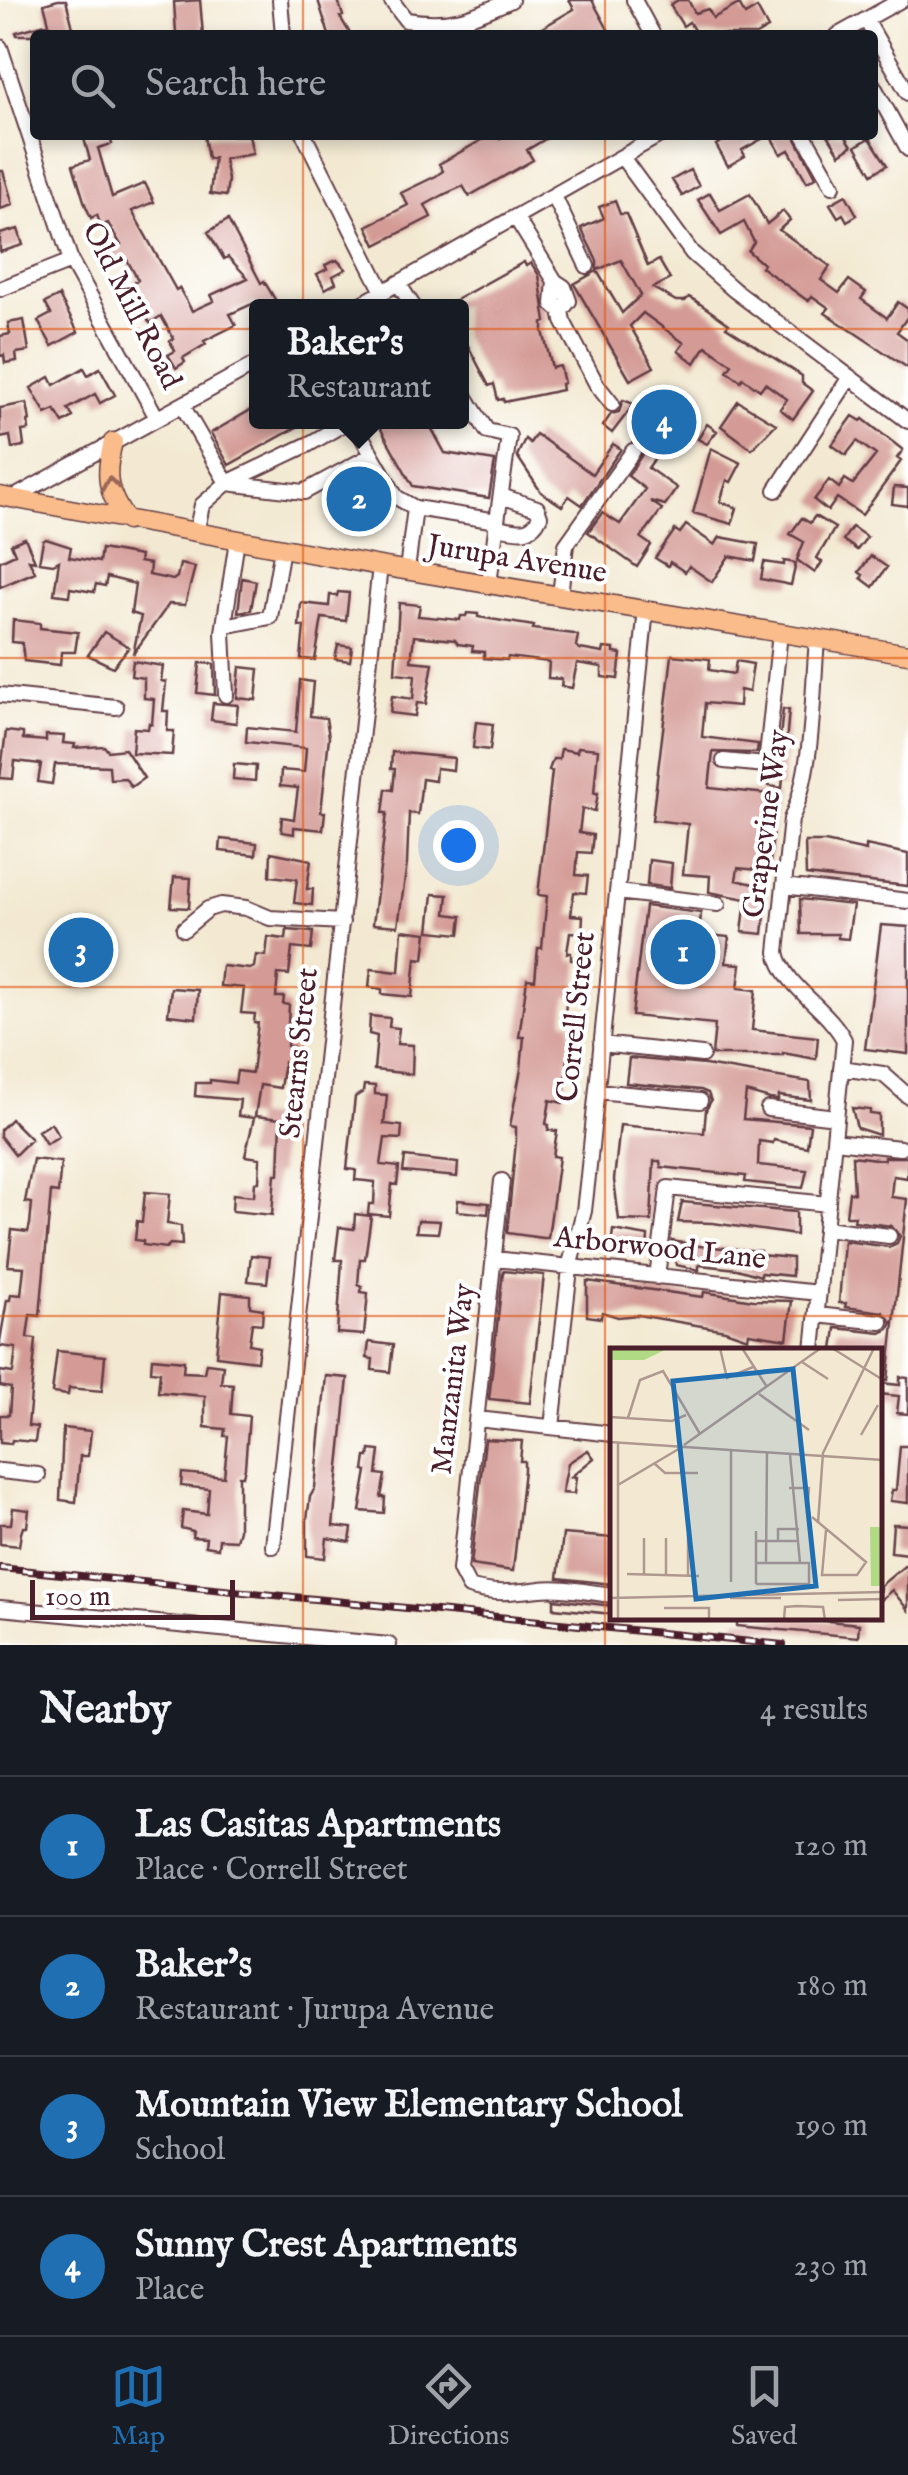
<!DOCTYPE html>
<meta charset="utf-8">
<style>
body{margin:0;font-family:"IM FELL English",serif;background:#20242c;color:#f1f3f6}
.scale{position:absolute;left:30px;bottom:25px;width:205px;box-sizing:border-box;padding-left:10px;border:5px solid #4a1f2b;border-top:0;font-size:28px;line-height:35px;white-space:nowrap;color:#4a1f2b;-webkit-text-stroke:8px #fff;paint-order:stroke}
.you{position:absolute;left:458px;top:845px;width:35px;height:35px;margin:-25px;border:8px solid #fff;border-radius:50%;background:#1a73e8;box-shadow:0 0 0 15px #1a73e833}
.badge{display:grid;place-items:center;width:65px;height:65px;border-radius:50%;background:#1f6fb2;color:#fff;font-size:32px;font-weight:700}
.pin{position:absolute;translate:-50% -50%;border:5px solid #fff;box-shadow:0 2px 10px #0006}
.popup{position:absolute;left:249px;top:299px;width:220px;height:130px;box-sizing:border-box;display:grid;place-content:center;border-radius:10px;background:#171b24;filter:drop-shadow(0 2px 8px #0005);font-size:32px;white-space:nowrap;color:#9ea1a6}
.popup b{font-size:38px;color:#f1f3f6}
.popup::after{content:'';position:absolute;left:50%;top:100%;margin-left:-20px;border:20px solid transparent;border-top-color:#171b24}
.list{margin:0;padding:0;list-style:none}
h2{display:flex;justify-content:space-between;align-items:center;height:130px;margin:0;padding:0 40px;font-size:42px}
h2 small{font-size:32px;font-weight:400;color:#9ea1a6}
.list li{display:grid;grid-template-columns:65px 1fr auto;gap:30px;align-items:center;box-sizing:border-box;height:140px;padding:0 40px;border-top:2px solid #363941}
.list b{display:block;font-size:38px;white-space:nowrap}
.list p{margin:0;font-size:32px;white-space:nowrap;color:#9ea1a6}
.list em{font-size:32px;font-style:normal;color:#9ea1a6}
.icon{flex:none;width:55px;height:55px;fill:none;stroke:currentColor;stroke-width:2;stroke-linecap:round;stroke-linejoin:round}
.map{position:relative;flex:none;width:908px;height:1645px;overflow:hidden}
.search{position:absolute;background:#171b24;box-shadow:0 5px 15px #0003;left:30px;right:30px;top:30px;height:110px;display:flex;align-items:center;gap:25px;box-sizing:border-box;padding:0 35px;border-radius:10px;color:#9ea1a6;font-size:38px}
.sheet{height:690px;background:#171b24}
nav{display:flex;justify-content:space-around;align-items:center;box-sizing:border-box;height:140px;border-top:2px solid #363941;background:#171b24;font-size:28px;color:#9ea1a6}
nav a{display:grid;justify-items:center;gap:5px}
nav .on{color:#1f6fb2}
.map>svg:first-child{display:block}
.building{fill:#d49b96}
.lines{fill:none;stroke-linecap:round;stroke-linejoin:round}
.minor-casing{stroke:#633d44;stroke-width:18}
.major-casing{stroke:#633d44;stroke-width:21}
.minor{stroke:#fff;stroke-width:14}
.major{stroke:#f9bc8a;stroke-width:18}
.rail-casing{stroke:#4a1f2b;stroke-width:8}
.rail{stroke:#fff;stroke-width:4;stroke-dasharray:11;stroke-linecap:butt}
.oneway{stroke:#996656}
.grid{fill:none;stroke:#e0560e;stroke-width:2.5;stroke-opacity:0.55}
.labels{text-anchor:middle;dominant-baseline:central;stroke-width:8;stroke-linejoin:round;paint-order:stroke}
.street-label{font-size:30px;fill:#4a1f2b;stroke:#fff}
.inset-road{fill:none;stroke:#af988f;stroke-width:2.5}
.view{fill:#1f6fb2;fill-opacity:0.15;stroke:#1f6fb2;stroke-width:5}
.inset-edge{fill:none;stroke:#4a1f2b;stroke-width:5}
</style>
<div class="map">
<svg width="908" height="1645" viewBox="0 0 908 1645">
<rect width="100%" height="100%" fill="#fff"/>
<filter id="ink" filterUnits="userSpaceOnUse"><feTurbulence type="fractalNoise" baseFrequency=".01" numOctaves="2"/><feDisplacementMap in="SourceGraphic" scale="20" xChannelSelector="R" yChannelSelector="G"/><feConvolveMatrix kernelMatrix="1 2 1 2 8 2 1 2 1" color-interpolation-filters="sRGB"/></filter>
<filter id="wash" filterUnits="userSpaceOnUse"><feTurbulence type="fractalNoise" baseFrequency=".0048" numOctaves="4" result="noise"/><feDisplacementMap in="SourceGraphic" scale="40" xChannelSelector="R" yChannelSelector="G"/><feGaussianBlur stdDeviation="2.25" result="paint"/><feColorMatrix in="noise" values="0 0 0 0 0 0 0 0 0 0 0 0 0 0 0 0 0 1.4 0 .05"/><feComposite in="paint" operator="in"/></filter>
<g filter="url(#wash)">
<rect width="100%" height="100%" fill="#f3e9d2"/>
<g id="blocks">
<path class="building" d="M58,0H66L73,28L49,35H17L16,32L49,23L44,4Z
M200,0L203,35L176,33L174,2Z
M318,0H338L343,16L340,17L351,35H329Z
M569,0H592L611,35H530L574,9Z
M678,0H688L695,13L708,9L713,18L739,4L745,15L757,8L768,28L756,35H697L689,22L683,26L670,5Z
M83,135H109L112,144L98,148L112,197L145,183L154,202L132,211L176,290L179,288L192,311L214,301L211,295L248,278L228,257L224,259L208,232L228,220L261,283L264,281L279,306H256L254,303L230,314L236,325L204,341L206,344L183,358L185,362L176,368L168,355L175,351L170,341L174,339L161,316L150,323L128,286L138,280L125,256L114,263L108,253L121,245L108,223L101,226L97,215L91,218L85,204L73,165L90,160Z
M249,135L253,154L224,159L228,180L226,196L210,194L214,158L208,159L204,136Z
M491,135H497L500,139L506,135H552L527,150L533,160L469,196L463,186L445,194L425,205L431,217L376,245L367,226L408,205L401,193L436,176L443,171L439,164Z
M733,135H769L742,150L745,156L728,166L716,145Z
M770,135H794L816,177L807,182L789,150L781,154Z
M828,135H845L852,146L840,154Z
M870,138L887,165L872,174L856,146Z
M690,170L699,186L682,196L672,180Z
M0,171H3L13,205L0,209Z
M710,193L720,210L750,194L767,224L783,211L790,220L779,230L830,266L821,280L839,293L849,280L866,292L861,299L887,318L898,302L908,309V316L897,332L908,340V368L825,313L829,308L812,296L808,301L761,267L763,264L748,251L754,242L744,222L721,235L698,200Z
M846,195L857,215L847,221L843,214L838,217L830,204Z
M615,201L620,214H626L648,266L659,260L670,279L653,288L676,301H685L689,297L696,301L729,324L726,327L802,376V383L813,391L793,419L780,409L787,399L765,383L760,390L743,378L741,381L727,371L732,364L706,346L695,363L678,351L684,343L643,313L630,326L654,367L630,380L574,284L597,271L622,313L641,295L621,260L597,270V261L581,228L604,218L599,207Z
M18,229L23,245L0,252V234Z
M337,260L346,269L333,276L336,283L325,289L317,274L327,269L325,265Z
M524,262L526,266L531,263L539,275L546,322L543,323V331L552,368L560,366L564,383L561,384L562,390L504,402L503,399L498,400L494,384L489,386L462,334V306H445Z
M59,296L78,332L52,346L38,321L51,314L45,303Z
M24,320L29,351L16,353L17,361L5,363L4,355L0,356V336L10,334L8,323Z
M84,368L88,375L100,368L115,395L100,403L95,394L68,409L73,417L63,423L55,410L46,414L31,388L50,377L54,385Z
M672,388L693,403L648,468L677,488L665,505L650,501L662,509L641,538L651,545L637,567L588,532L602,513L620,524L645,489L628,476L643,453L642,446L634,441Z
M623,400L634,404L612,433L603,426L611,414L619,412Z
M738,401L776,424L752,449L721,426Z
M27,403L30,421H28L29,430L22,431L24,446L12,448L10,436L0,438V408Z
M256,407V422H306L229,465L211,433Z
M853,416L861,421L863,419L903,450L897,458L901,461L862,515L837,498L828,511L814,500L829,480L839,488L845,479L853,484L876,455L857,441L846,455L832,445Z
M377,422H428L445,453L495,461L489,498L413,486Z
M707,424L717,431L707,444L698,439Z
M536,434L592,474L613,444L621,449L582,505L569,496L562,506L541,492L517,456L525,439L530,443Z
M711,448L741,463L731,482L727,480L720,502L737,508L732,524L693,513Z
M361,473L381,508L359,519L340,485Z
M894,487L908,488V506L892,504Z
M815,516L835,528L817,558L822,562L815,573L797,560L804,542L790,534L802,518L810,523Z
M686,525L715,545L720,537L758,544L755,561L729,556L712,582L689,566L685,572L670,562L668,566L655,558L675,530L680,533Z
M852,527L867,537L857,550L843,540Z
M25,538L35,561L29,560L35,572L0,587V561L15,554L11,544Z
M46,539L71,547L69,557L99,562L101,549L140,556L139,562L150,564L149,575L173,580L177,577L180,564L195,567L185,605L169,604L133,654L141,616L131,613L135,584L107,577L105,586L96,584L94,592L70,588L69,596L54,594L59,561L53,564L39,562L43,541Z
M871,556L887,567L873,587L861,578L863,575L859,572Z
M784,561L796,563L791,585L761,579L764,562L784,565Z
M242,578L256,581L251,610L238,612Z
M338,592L349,593L346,621L322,618L315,660L301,659L304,626H299L301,603L329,606L330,595L337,596Z
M399,603L420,605L418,616L460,620L461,616H466L467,613L478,614V617L534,626L533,629L574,634L578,636L576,646L580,649L603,653L604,648L614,649V653L621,654L618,679L602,677V667L577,663L572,688L561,686L562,679L548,678L549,662L508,657L507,660L484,658V652L472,651L473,646L458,644L455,640L414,636L411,661L433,663L426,704L417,703L415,716L390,713L392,696L413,699L415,675L395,673Z
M13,620L40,623V628L78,632L75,652H61L60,665L24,661L22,643L12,642Z
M104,632L129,647L113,667L88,655Z
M338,645L352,647L350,661L335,659Z
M672,655L710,659L709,670L734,674L736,661L753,664L749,692L740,690L739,706L705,703L702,737L758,744L757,753L713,752L709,788L777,795L769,871L738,868L736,880L768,887L763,934L742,932L746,899L709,892L710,876L683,874L688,824L652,820Z
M133,661L163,666L161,681L166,682L163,711H168L167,731H174L172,755L132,753L134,728L148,729L149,723L152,724L154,699L144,698V678L131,676Z
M200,663L214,664L215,695L197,693Z
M240,667L259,669L256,700L237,698Z
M300,680L313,682L310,716L326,718L329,737L321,812H325L323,830L294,827V834L282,832L281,829L282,817L294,819L298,788L280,786L281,770L304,772L306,748L246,742L247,727L296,732Z
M213,703L238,705L236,723L211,720Z
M783,709L789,710L782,788L769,786L770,775L777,766Z
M476,722L493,724L490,750L473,748Z
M6,731L23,733V739L46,741V735L64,736L63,743L75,744L74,748L104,746L108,751L125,749L144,778L131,787L125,778L110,779L109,766L55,764L52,784L38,782L41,764L15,761L13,779L0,778Z
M578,747L598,749L594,793H598L595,811L582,809L579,833L593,835L591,853L578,852L576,875L588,876L586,893L574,892L571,915L583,916L582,933L570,932L567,953H571V960L579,961L575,996H567L564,1021L572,1022L563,1103L550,1100L546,1124L549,1125L548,1130L557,1131L553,1156L559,1157L548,1238H543L507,1233L516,1141V1127L510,1126L521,1069L524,1037H519L527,979L535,980L538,948H542L547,896L538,895L552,771L549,770L553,759H559L561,749L577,752Z
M392,752L454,758L453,770L436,768L435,781L422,779L418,814L409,813L407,864L398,926L373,924L387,813H383L386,789L393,790L395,769H391Z
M234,764L256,766L255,781L233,779Z
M221,839L257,843L256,855L220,851Z
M805,842H825L866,851V845L908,854V886L806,875Z
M271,852L311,860L307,889H313L312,905L294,903L297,879L270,876Z
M649,860L672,863L670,888L647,885Z
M174,877L191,878L189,908L171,907Z
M433,894L448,895L446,914L462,916L460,934L429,931Z
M800,899L853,905L848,939L838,938V934H801Z
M645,906L701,913L699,934L729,937L726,963L741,964L738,988L756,990L752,1030L818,1037L816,1059L783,1053V1055H712L715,1024L632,1016Z
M881,925L908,927V1054L865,1049Z
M287,930L313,932L311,950L292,948L289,975L278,974L276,997H284L283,1004L289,1005L287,1046L294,1047L293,1063L284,1062L280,1088L260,1085L255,1116L281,1119L279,1174H275L272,1215L232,1211L233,1194L254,1196L255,1182H259L260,1158L245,1156L254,1118L238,1116L240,1100L195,1096L196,1083H210V1080L235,1083L237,1071L252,1073L258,1023L254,1022L255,1014L241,1013L244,988L220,986L222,966L250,969L254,967L256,955L266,956L268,937L286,939Z
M402,930L427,933L424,959L416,958L412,997L382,994V989L369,987L371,969L399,972Z
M171,988L198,990L196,1018L168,1015Z
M370,1016L390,1018L389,1027L399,1028L397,1044L413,1045L412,1074L374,1070L377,1036L369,1034Z
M629,1058L705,1065L810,1082L811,1100L779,1096L778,1100L770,1099L746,1092L743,1119L810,1125L807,1147L774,1140L773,1143L759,1141L758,1165L807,1170L803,1188L745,1182L746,1176L661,1167L660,1161H654L651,1221L619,1220L614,1180L620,1125L704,1133L706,1110L711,1101L708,1093L701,1090L626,1083Z
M364,1085L375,1086V1094L387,1095L384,1124L402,1126L401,1139L385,1138L381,1165L399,1167L397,1185L392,1184L389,1216L368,1214L369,1204H374L375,1182L355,1180L356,1170L347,1169L355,1097L363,1092Z
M852,1108L870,1110V1114L879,1115V1135L857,1128Z
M11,1119L31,1139L15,1155L0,1136V1130Z
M51,1123L59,1136L46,1144L38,1131Z
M852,1156L884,1160V1157H908L907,1178L893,1176L891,1197L907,1199L888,1380L880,1379V1350H833L836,1328L881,1333L889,1329L892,1322L883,1312L845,1307L846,1303H839L844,1241L889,1247L897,1243L900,1236L891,1226L854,1221L855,1216H846L849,1192L854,1193Z
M405,1157L458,1163L457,1177L403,1172Z
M33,1159L61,1162L58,1193L51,1192L40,1316L30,1315L27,1338L36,1339L28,1426L37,1427L35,1442L12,1440L11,1444L0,1443V1415H9L11,1388L0,1386V1371L13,1373L16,1348L0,1346V1341L7,1300H10L11,1294L21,1295L24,1267L8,1266L12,1230L28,1232L30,1224L32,1203L25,1202Z
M145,1192L170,1194L167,1224L181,1226L182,1245L170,1244L166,1248L143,1245V1241L135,1240L137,1221L142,1222Z
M458,1200L489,1203L488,1214L457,1211Z
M682,1202L796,1212V1235L713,1223L678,1222Z
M355,1214L371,1216L365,1259H360L358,1285L362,1286L361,1292L368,1293L364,1335L337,1333L342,1260H335L339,1227L354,1229Z
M418,1220L440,1221L438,1233L416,1232Z
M613,1230L648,1236L647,1251L611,1248Z
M672,1241L699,1246L760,1251V1255L792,1258V1276L761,1273V1276L737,1269L699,1265V1270L676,1265Z
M251,1255L270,1257L267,1283L248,1281Z
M503,1271L544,1275L530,1403L489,1399Z
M587,1281L703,1297L704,1292L753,1300L792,1301L787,1339L749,1333L748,1338L725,1330L638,1315L618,1317L602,1312L601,1318L587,1316Z
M222,1292L250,1295V1307L263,1309L262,1324L252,1323L249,1344L259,1346L257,1361L216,1356Z
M369,1342L393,1345L390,1372L372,1370L373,1359L367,1358Z
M57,1351L105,1356L102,1391L69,1388L68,1395L52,1393Z
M152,1358L184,1361L183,1372L204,1373L206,1363L223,1365L221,1383L233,1384L231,1414L249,1416L245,1467L243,1476H239V1530L236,1540L219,1539L218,1548L205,1546L206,1538L192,1537L193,1531L181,1528L183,1511L207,1514L209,1489L181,1486L182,1473L224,1477L228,1436H224L225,1429L205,1427V1396L158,1392L160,1372L151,1371Z
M326,1376L348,1378L333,1526L352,1528L350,1542L327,1538L325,1558L307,1556V1519L310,1497L315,1488Z
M900,1377L908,1378V1414L897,1413L899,1396L880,1394V1383L900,1385Z
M63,1428L91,1431L88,1456H80L76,1502L60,1500Z
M485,1439L522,1441L520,1461H524V1470L513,1571L471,1565Z
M900,1446H908V1503L890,1501L892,1490H896Z
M370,1450L380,1451L377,1474L385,1475L381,1497H385L384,1513L360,1511L367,1471L364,1470L366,1457H369Z
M588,1450L594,1458L571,1477H576L574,1494L562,1493L568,1463Z
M13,1508L29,1510L27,1527H23L21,1533L19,1546L0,1544V1524H11Z
M893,1524L908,1525V1554L891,1552Z
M563,1534L613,1538L612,1584L558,1578Z
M908,1563V1610L892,1590L880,1600V1586Z
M554,1599L613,1606V1614L554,1608Z
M737,1618H796L859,1624L858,1637L737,1626Z"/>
</g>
</g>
<g filter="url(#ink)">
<use href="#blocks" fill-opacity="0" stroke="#633d44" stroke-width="2.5"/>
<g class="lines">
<g class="minor-casing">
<path id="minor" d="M280,0L283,35
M391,0L406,20C451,27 471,18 511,0
M634,0L653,35
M866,20L908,93
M838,35L901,0
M0,47L71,261L157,418
M873,85L908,149
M304,135L383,292
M804,135L833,186
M622,157L692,253L734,290L908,421
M554,196L587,266
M516,218L555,281L564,287L569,301L561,311L553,304L555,281
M398,283L413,306
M0,289L71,261
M358,306L660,135
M561,311L563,321L597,385L612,404
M462,391L487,431L509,436L497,521
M182,405L227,483L202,505L196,533
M372,455L396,497L415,508L407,570
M227,483L304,492L372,455L354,422
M227,483L309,444L347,422
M776,490L850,377
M13,498L256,364
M415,508L497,521L489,584
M497,527C516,530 531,537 540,516L537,508L501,496
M560,595L566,545L633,451
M224,626L270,617L282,548
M0,695L116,707
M226,695L223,632L237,540
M724,761L766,765L780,633
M784,886L908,901
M617,892L718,904
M184,929L208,909L221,905L246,908L270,918L342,922
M601,1044L702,1055
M841,1068L883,1074L908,1096
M597,1091L700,1101
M768,1109L836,1117
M834,1141L900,1148
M502,1181L460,1570L469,1587C494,1595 515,1592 540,1589C563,1586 590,1593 613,1595
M825,1228L889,1236
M495,1259L819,1293
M657,1277L668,1188L828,1204
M817,1315L881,1322
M813,1350L844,1040C828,1008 784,987 777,952L791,819C814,769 812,695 817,640
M477,1419L613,1434
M552,1427L571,1260L584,1211L588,1176L646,609
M0,1471L38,1475
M273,1546L380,566
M0,1608L389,1645"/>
</g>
<g class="major-casing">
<path id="major" d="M113,442C104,476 107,493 127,521
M0,496L380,566L908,654"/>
</g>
<use href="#minor" class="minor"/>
<use href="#major" class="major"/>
<g class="rail-casing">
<path id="rail" d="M0,1568L783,1645"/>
</g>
<use href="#rail" class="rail"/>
</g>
<defs><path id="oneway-chevron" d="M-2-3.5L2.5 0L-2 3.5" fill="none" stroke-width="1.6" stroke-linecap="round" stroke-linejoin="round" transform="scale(2.5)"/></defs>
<use class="oneway" href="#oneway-chevron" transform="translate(110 484) rotate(-99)"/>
</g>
<path class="grid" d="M303,0V35M605,0V35M303,135V1645M605,135V1645M0,329H908M0,658H908M0,987H908M0,1316H908"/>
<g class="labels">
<g class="street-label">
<text transform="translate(131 306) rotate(63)">Old Mill Road</text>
<text transform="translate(517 560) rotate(9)">Jurupa Avenue</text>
<text transform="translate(767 824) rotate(-82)">Grapevine Way</text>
<text transform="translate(577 1017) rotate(-84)">Correll Street</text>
<text transform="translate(300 1053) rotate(-84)">Stearns Street</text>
<text transform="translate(660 1249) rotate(6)">Arborwood Lane</text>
<text transform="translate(454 1379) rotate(-83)">Manzanita Way</text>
</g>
</g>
<g transform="translate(610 1348)">
<rect width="272" height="272" fill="#f3e9d2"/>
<path d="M59,0L34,12H0V0ZM260,179H272V238H261Z" fill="#b1da84"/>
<path class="inset-road" d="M110,0L117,30L143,19M132,0L157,39M222,0L273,32M192,14L218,31M149,46L199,82M0,69L62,73L76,67M18,70L30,32L53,23L90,86M251,87L268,57M0,94L273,112M74,97L211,0M180,107L190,215M45,116L55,125H88M8,137V95M179,140H199L197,165M202,169L256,214L247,227H212L216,182M208,175L213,105L264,0M146,183V235L147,236H199V215H146M34,190V227M56,190V227M168,192V181H189M146,193H188M156,215L157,105M17,226L89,228M78,228V187M121,234V103M0,250L273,244M120,250H171M228,252L273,251M54,260H99V272M8,272V137L72,99M174,272L175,259L187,258L213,259L215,272"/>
<path class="view" d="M183,21L206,238L86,251L63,33Z"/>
<rect width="272" height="272" class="inset-edge"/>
</g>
</svg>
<div class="scale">100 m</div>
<div class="you"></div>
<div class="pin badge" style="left:683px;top:952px">1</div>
<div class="pin badge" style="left:359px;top:499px">2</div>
<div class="popup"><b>Baker’s</b>Restaurant</div>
<div class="pin badge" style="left:81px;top:950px">3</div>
<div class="pin badge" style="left:664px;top:422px">4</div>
<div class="search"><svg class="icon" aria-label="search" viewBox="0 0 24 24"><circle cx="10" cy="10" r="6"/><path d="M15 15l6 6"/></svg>Search here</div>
</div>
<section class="sheet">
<h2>Nearby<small>4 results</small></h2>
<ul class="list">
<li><span class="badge">1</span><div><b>Las Casitas Apartments</b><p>Place · Correll Street</p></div><em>120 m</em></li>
<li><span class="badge">2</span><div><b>Baker’s</b><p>Restaurant · Jurupa Avenue</p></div><em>180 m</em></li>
<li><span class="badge">3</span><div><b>Mountain View Elementary School</b><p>School</p></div><em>190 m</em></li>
<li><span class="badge">4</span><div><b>Sunny Crest Apartments</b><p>Place</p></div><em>230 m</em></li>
</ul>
</section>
<nav>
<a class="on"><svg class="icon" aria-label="map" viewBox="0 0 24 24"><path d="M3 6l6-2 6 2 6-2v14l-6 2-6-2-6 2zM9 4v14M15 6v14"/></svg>Map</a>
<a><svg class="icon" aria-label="directions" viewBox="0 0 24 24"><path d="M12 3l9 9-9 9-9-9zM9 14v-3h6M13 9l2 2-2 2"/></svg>Directions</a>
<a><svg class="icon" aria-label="saved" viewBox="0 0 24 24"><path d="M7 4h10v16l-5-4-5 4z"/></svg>Saved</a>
</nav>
